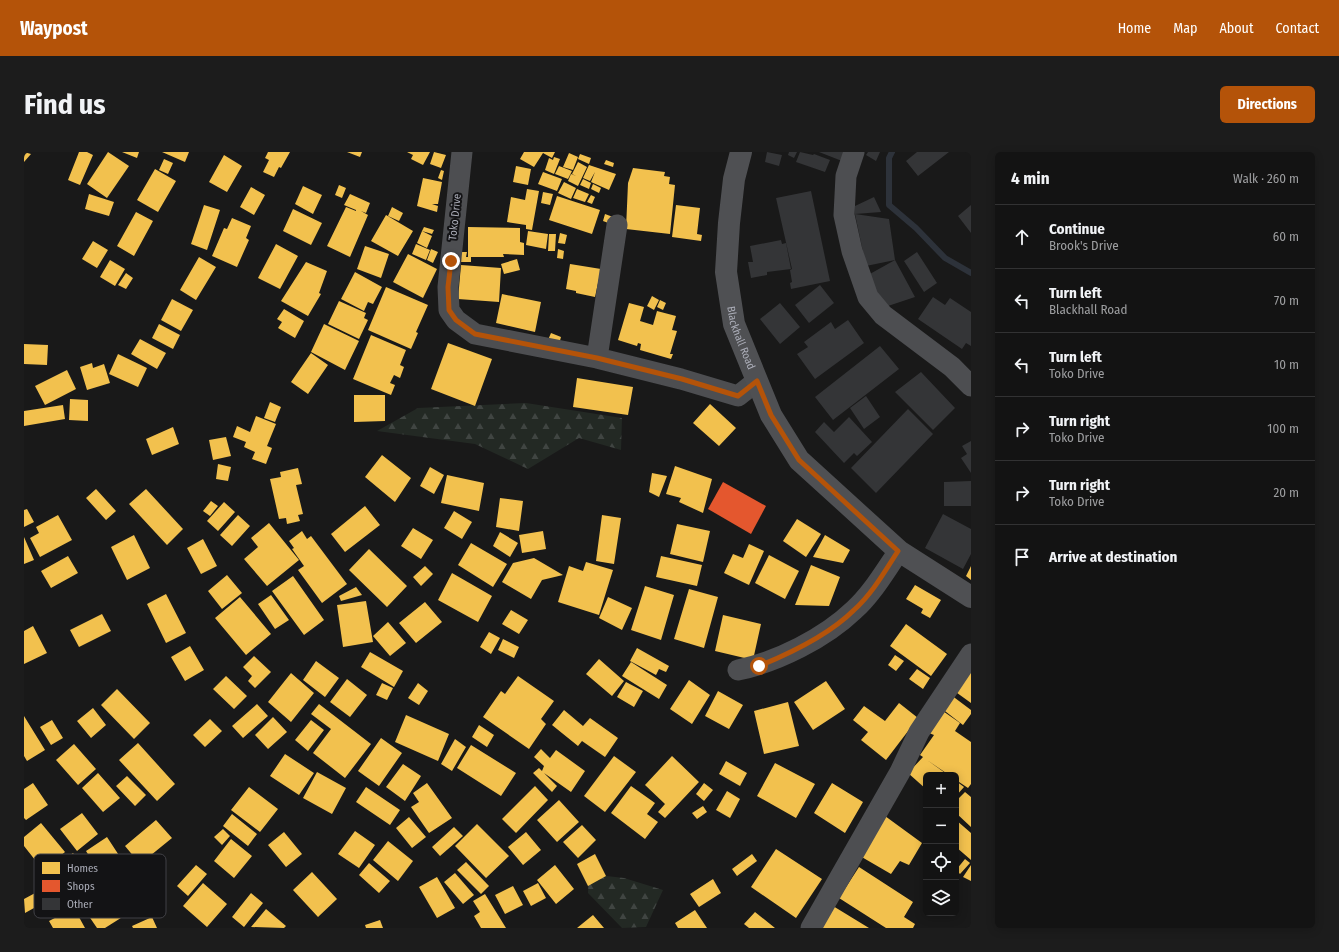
<!DOCTYPE html>
<meta charset="utf-8">
<style>
body{margin:0;font-family:"Fira Sans Condensed",sans-serif;background:#1c1c1c;color:#f1f3f6}
.controls{position:absolute;right:12px;bottom:12px;display:grid;overflow:hidden;border-radius:6px;box-shadow:0 2px 10px #0003}
.controls button{width:36px;height:36px;display:grid;place-items:center;padding:0;border:0;border-bottom:1px solid #323233;background:#131313;color:#f1f3f6;font:20px sans-serif}
.stop{position:absolute;width:12px;height:12px;margin:-9px;border:3px solid #b45309;border-radius:50%;background:#fff}
.stop.end{background:#b45309;border-color:#fff;box-shadow:0 1px 4px #0008}
.list{margin:0;padding:0;list-style:none}
h2{display:flex;justify-content:space-between;align-items:center;height:52px;margin:0;padding:0 16px;font-size:17px}
h2 small{font-size:13px;font-weight:400;color:#9d9ea0}
.list li{display:grid;grid-template-columns:26px 1fr auto;gap:12px;align-items:center;box-sizing:border-box;height:64px;padding:0 16px;border-top:1px solid #323233}
.list b{display:block;font-size:15px;white-space:nowrap}
.list p{margin:0;font-size:13px;white-space:nowrap;color:#9d9ea0}
.list em{font-size:13px;font-style:normal;color:#9d9ea0}
.icon{flex:none;width:22px;height:22px;fill:none;stroke:currentColor;stroke-width:2;stroke-linecap:round;stroke-linejoin:round}
.map{position:relative;flex:none;width:947px;height:776px;overflow:hidden;border-radius:6px}
header{display:flex;align-items:center;gap:24px;box-sizing:border-box;height:56px;padding:0 20px;background:#b45309;color:#fff}
header strong{font-size:19px}
nav{display:flex;gap:22px;margin-inline-start:auto;font-size:14px}
.intro{display:flex;align-items:center;justify-content:space-between;box-sizing:border-box;height:96px;padding:0 24px}
h1{margin:0;font-size:28px}
.button{padding:10px 18px;border-radius:6px;background:#b45309;color:#fff;font-size:14px;font-weight:700}
main{display:flex;gap:24px;padding:0 24px}
aside{flex:1;background:#131313;border-radius:6px;box-shadow:0 2px 10px #0003}
.map>svg:first-child{display:block}
.forest{fill:url(#forest-firs)}
.homes{fill:#f2c14e}
.shops{fill:#e4572e}
.lines{fill:none;stroke-linecap:round;stroke-linejoin:round}
.stream{stroke:#2d323a;stroke-width:6}
.building{fill:#343537}
.minor{stroke:#4d4e51;stroke-width:21}
.major{stroke:#4f5053;stroke-width:22}
.route{stroke:#b45309;stroke-width:5}
.labels{text-anchor:middle;dominant-baseline:central;stroke-width:4;stroke-linejoin:round;paint-order:stroke}
.street-label{font-size:11px;fill:#abadb8;stroke:#131315}
.key{fill:#131315;stroke:#414146;stroke-width:1}
.key-label{font-size:11px;fill:#abadb8}
</style>
<header>
<strong>Waypost</strong>
<nav><a>Home</a><a>Map</a><a>About</a><a>Contact</a></nav>
</header>
<div class="intro"><h1>Find us</h1><a class="button">Directions</a></div>
<main>
<div class="map">
<svg width="947" height="776" viewBox="0 0 947 776">
<defs>
<pattern id="forest-firs" width="22" height="20" patternUnits="userSpaceOnUse"><rect width="22" height="20" fill="#232924"/><path d="M5 1l3.5 6h-7zM16 11l3.5 6h-7z" fill="#404542"/></pattern>
</defs>
<rect width="100%" height="100%" fill="#191919"/>
<path class="forest" d="M502,251L598,266L597,298L555,286L504,317L451,292L353,279L394,256Z
M565,722L600,726L639,738L622,775L598,776L564,741Z"/>
<path class="homes" d="M0,0L7,2L0,10Z
M55,0H63L69,3L56,33L44,28Z
M84,0L105,14L83,46L63,32Z
M98,0H115L113,6Z
M138,0H165L161,10Z
M244,0H266L257,16L255,15L250,25L239,20L245,8L241,6Z
M323,0H338L336,5Z
M383,0H406L399,13L387,7L389,3Z
M410,0L422,3L417,16L406,12Z
M500,0H531L528,6L519,1L510,15L496,7Z
M545,1L554,5L549,18L539,15Z
M556,2L567,6L565,12L554,7Z
M200,3L218,14L203,40L185,30Z
M530,5L536,7L530,22L521,18L525,6L529,8Z
M140,7L149,11L144,22L135,18Z
M582,8L590,11L589,15L580,12Z
M554,10L563,15L554,34L544,29L547,22L552,24L548,22Z
M565,13L592,22L585,38L567,30L571,20L566,29L559,26Z
M492,14L507,17L504,33L489,30Z
M535,14L548,19L544,27L531,22Z
M609,16L641,20L640,24L646,25L645,32L651,33L646,82L602,77L604,31Z
M131,17L152,29L134,60L113,48Z
M417,18L420,19L418,28L414,26Z
M519,20L538,27L533,39L514,32Z
M399,26L418,30L414,52H408L414,54L413,60L393,54Z
M559,27L567,31L565,37L556,33Z
M540,30L552,36L547,47L534,41Z
M569,32L577,36L575,41L567,37Z
M315,33L322,36L318,46L311,43Z
M279,34L298,43L289,62L271,52Z
M227,35L241,43L230,63L216,55Z
M503,37L515,39L508,78L502,77V73L483,70L487,45L501,48Z
M553,37L565,42L561,50L549,46Z
M519,40L529,42L526,53L517,51Z
M65,42L90,50L85,64L61,57Z
M326,42L346,51L342,61L337,59L344,63L326,105L303,94L322,55L332,59V58L320,53Z
M567,43L571,45L568,52L563,50Z
M533,44L576,58L568,82L525,68Z
M180,53L196,58L183,98L167,92Z
M652,53L676,56L673,82L678,83L677,89L648,85Z
M368,55L379,61L375,69L364,64Z
M269,57L298,71L287,93L259,79Z
M112,60L129,69L110,104L93,94Z
M581,62L589,65L587,72L579,69Z
M362,63L389,79L374,104L347,89Z
M208,66L227,74L222,86L225,88L213,115L188,104L200,76L203,77Z
M400,75L410,78L408,82L398,79Z
M444,75L496,76V90L500,91V103L479,102L480,105H444Z
M398,79L408,84L403,96L393,91Z
M504,79L524,82L522,97L502,93Z
M536,81L543,83L541,92L534,91Z
M525,82H532L531,99H524Z
M69,89L84,98L73,116L58,107Z
M252,92L274,104L256,137L234,126Z
M392,92L406,98L402,108L388,102Z
M341,94L365,102L357,126L333,117Z
M407,97L414,100L409,111L403,108Z
M534,97L540,99L539,107L533,106Z
M436,100H443L442,105H447V110H436Z
M384,102L413,117L399,146L369,130Z
M175,105L192,115L172,148L156,138Z
M493,107L496,118L480,122L477,112Z
M86,108L101,117L91,134L76,125Z
M282,110L303,119L295,141L297,142L284,164L257,149Z
M546,112L577,117L571,145L552,141V139L542,137Z
M437,113L477,116L475,150L434,147Z
M331,120L358,135L349,152L344,150L340,159L317,147Z
M102,121L109,126L102,137L94,133Z
M362,135L404,153L392,180L394,181L387,197L344,178Z
M478,142L517,150L511,180L472,171Z
M628,144L635,148L630,158L623,154Z
M148,147L169,158L157,179L137,168Z
M636,148L642,151L639,158L633,155Z
M315,149L342,161L340,166L344,168L335,187L304,172Z
M605,151L620,155L616,169L629,173L633,159L652,164L648,178L653,179L646,202H649L647,207L616,198L617,192L614,191L613,194L594,188Z
M260,157L280,169L271,186L254,176L258,170L253,167Z
M135,172L156,183L149,197L128,186Z
M300,172L335,189L321,218L287,200Z
M527,181L537,185L535,192L524,188Z
M347,183L382,198L376,213L380,215L376,226L370,223L366,231L371,233L367,243L329,227Z
M116,187L142,201L133,217L107,202Z
M424,191L468,207L451,254L407,237Z
M0,192L24,193L23,213L0,212Z
M287,201L304,213L284,242L267,230Z
M94,202L123,216L114,235L85,222Z
M68,211L69,216L80,212L86,231L63,238L56,215Z
M43,218L52,237L21,253L11,234Z
M553,226L609,235L604,263L549,255Z
M330,243H361V269L330,270Z
M46,247L64,248V269L45,268Z
M246,250L257,255L251,270L240,266Z
M686,252L712,276L695,294L669,271Z
M39,253L41,267L0,274V259Z
M232,264L252,272L243,294L248,296L242,312L228,307L231,300L220,295L222,290L209,285L213,274L226,280Z
M149,275L155,292L128,303L122,287Z
M202,285L207,304L189,308L185,288Z
M358,303L387,326L371,350L341,325Z
M194,312L207,315L204,329L192,327Z
M651,314L688,327L679,361L655,350L657,346L642,342Z
M406,315L420,323L410,342L396,334Z
M274,316L278,332L272,333L279,362L274,363L276,369L263,372L262,366L255,367L246,327L257,325L256,320Z
M628,321L643,324L635,345L625,340Z
M423,323L460,331L455,359L417,351Z
M72,337L92,359L82,368L62,346Z
M122,337L159,377L143,393L105,352Z
M476,346L499,349L495,379L472,375Z
M187,349L194,354L186,364L179,359Z
M200,350L211,360L194,379L183,369Z
M341,354L356,373L321,400L307,382Z
M3,357L10,370L0,375V358Z
M430,359L448,370L438,387L420,376Z
M34,363L48,388L16,405L6,386L15,381L12,375Z
M214,363L226,374L208,394L196,383Z
M578,363L597,366L590,412L572,409Z
M773,367L797,382L782,405L759,389Z
M245,371L275,408L243,434L220,407L234,395L227,386Z
M653,372L686,379L679,410L646,402Z
M389,376L409,388L397,407L377,394Z
M278,379L283,387L287,384L323,432L298,451L274,418L280,414L268,397L270,396L265,389Z
M519,379L522,397L498,401L495,383Z
M476,380L494,391L486,405L469,394Z
M110,383L126,416L103,428L87,395Z
M801,383L826,398L819,411L789,405Z
M0,385L10,408L0,412Z
M179,387L193,414L177,422L163,396Z
M447,391L483,412L469,435L434,413Z
M725,392L740,399L725,433L700,421L709,402L719,406Z
M345,397L383,434L363,455L325,418Z
M745,403L775,419L761,447L731,431Z
M44,404L54,421L27,436L17,419Z
M637,404L678,413L673,434L632,425Z
M510,406L539,423L518,428L507,447L478,430L489,411Z
M562,410L589,418L575,463L534,450L545,414L559,419Z
M787,413L816,425L805,454L771,453Z
M401,414L409,422L397,434L389,425Z
M947,414V428L942,424Z
M428,421L468,444L454,470L414,448Z
M203,423L218,441L198,457L184,439Z
M269,424L300,468L280,483L248,439Z
M891,433L917,448L906,466L897,461L899,457L882,447Z
M621,434L650,443L637,488L607,478Z
M332,435L338,443L317,449L315,444Z
M665,437L694,445L680,496L650,487Z
M142,442L162,481L142,491L123,452Z
M247,443L265,468L251,477L234,452Z
M216,445L247,482L222,503L191,466Z
M584,445L608,456L598,478L575,466Z
M342,449L349,490L319,495L313,453Z
M401,450L418,470L392,491L375,471Z
M487,458L504,468L495,482L478,472Z
M78,462L87,479L55,495L46,478Z
M699,463L737,472L729,508L691,499Z
M364,470L382,491L366,504L349,484Z
M882,472L923,502L907,524L866,494Z
M9,474L23,501L0,512V479Z
M465,480L476,486L467,502L456,495Z
M479,487L495,495L490,506L474,498Z
M166,494L180,518L161,529L147,505Z
M613,496L645,514L642,520L635,517L632,523L606,509Z
M346,500L379,519L370,535L337,515Z
M871,503L880,509L872,519L864,513Z
M230,504L247,520L231,536L224,529L228,524L219,515Z
M575,507L600,529L588,544L562,522Z
M292,509L315,526L301,545L279,528Z
M607,510L643,533L635,547L598,524Z
M947,515V551L929,538Z
M893,517L906,526L899,537L885,527Z
M267,521L290,541L267,570L244,550Z
M202,524L223,544L210,557L189,537Z
M494,524L530,549L517,567L522,572L505,597L459,565L477,539L481,542Z
M323,527L343,543L326,565L306,550Z
M665,528L686,543L668,572L646,557Z
M802,529L821,557L789,578L770,550Z
M602,530L619,539L610,555L593,545Z
M358,531L369,536L363,548L352,543Z
M394,531L404,539L395,553L384,546Z
M93,537L126,571L110,587L77,553Z
M694,539L719,553L705,577L681,564Z
M927,543L947,558V562L939,573L917,556Z
M764,550L775,594L740,602L730,559Z
M875,551L894,566L862,608L837,588L844,580L829,568L840,554L861,569Z
M233,552L244,564L219,586L208,574Z
M295,552L347,592L321,626L289,601L307,577L287,562Z
M69,556L82,573L67,586L53,569Z
M916,557L936,571L931,579L947,590V632L944,636L932,628V623H925L903,608L924,623H902V637L884,621L899,605L896,603L910,583L900,579Z
M540,558L559,574L566,566L594,586L581,605L558,589L554,594L528,573Z
M382,563L425,582L414,609L371,590Z
M0,564L21,598L3,609L0,604Z
M249,565L263,580L244,597L231,583Z
M186,567L198,579L181,595L169,583Z
M28,568L39,586L27,593L16,575Z
M287,568L300,578L284,599L271,588Z
M455,573L470,583L463,595L448,585Z
M357,586L378,601L355,634L334,619Z
M431,587L442,595L428,619L417,612Z
M114,591L151,632L133,649L95,608Z
M50,592L72,617L54,633L32,608Z
M447,593L492,621L477,644L433,616Z
M517,597L526,606L532,598L561,619L547,640L520,621L533,634L528,640L509,621L515,616L518,619L520,614L510,605Z
M261,602L290,621L275,643L246,624Z
M590,604L612,620L581,660L560,644Z
M648,604L675,630L641,666L634,660L641,652L621,633Z
M702,609L723,621L716,634L695,622Z
M751,611L791,632L772,666L733,644Z
M379,612L397,624L381,649L362,635Z
M293,620L322,636L308,662L279,646Z
M74,621L96,646L79,660L58,636Z
M103,624L122,643L111,654L92,634Z
M932,629L940,635L932,644Z
M9,631L24,653L2,668L0,666V637Z
M403,631L428,666L405,681L387,655L395,650L389,641Z
M680,631L689,638L680,649L672,642Z
M808,631L839,650L821,681L790,661Z
M511,634L524,648L492,681L478,667Z
M607,634L631,651L623,662L634,670L621,687L587,661Z
M225,635L254,657L236,680L207,658Z
M342,635L376,658L366,673L332,650Z
M703,639L716,647L706,666L692,658Z
M941,640L947,645V675L932,661V649Z
M535,648L555,670L533,690L513,668Z
M679,654L683,660L673,667L668,661Z
M58,661L74,682L53,699L36,677Z
M208,662L233,682L224,694L199,674Z
M861,664L898,691L885,713L876,709L867,722L836,704Z
M385,665L402,685L388,696L372,676Z
M132,668L148,686L116,712L101,694Z
M932,668L947,681V708L932,695Z
M17,671L41,700L19,718L0,694V685Z
M453,672L485,704L462,726L431,694Z
M558,673L572,688L554,706L539,690Z
M430,675L439,684L416,704L408,695Z
M199,677L206,684L198,693L190,685Z
M331,679L351,693L335,716L314,702Z
M260,680L278,702L262,715L244,693Z
M502,680L517,698L499,713L484,695Z
M83,685L100,711L78,725L62,699Z
M207,687L228,704L210,726L190,709Z
M364,689L389,709L374,729L349,708Z
M752,697L798,727L772,766L727,735Z
M49,701L71,730L51,745L29,715Z
M571,702L582,724L564,734L553,712Z
M728,702L733,709L713,724L708,717Z
M941,707L946,711L936,722L932,718Z
M442,710L465,734L457,742L433,718Z
M345,711L366,729L355,741L335,723Z
M172,713L183,722L164,744L153,734Z
M531,713L550,737L532,752L513,728Z
M947,713V729L939,725Z
M835,715L889,750L880,765L891,772L889,776H862L815,746Z
M288,720L313,747L294,765L269,738Z
M431,721L450,743L439,752L420,730Z
M413,725L431,756L413,766L395,735Z
M689,727L697,741L675,755L666,742Z
M179,731L203,752L183,775L159,754Z
M514,731L522,746L507,754L499,739Z
M489,734L499,753L481,762L471,743Z
M82,737L100,764L81,776H73L58,754Z
M13,740L19,751L1,761L0,747Z
M227,741L239,751L220,775L208,765Z
M461,742L482,776H457L450,764L456,760L449,749Z
M809,754L845,776H795Z
M50,756L61,776H29L25,769Z
M242,757L262,774L260,776L227,775Z
M671,758L683,776H654L651,771Z
M731,760L751,776H725L720,772Z
M569,763L580,776H553Z
M128,765L133,776H109L108,774Z
M356,768L359,776H342L341,773Z"/>
<path class="shops" d="M699,330L742,354L727,382L684,357Z"/>
<g class="lines">
<path class="stream" d="M868,0L865,6V53L892,76L921,106L947,121"/>
</g>
<path class="building" d="M743,0L758,3L755,14L741,10Z
M765,0H773L770,6L764,3Z
M776,0L789,3L790,2L806,8L801,20L772,10Z
M795,0H822L818,9Z
M844,0H856L852,9L842,3Z
M893,0H925L894,24L882,9Z
M787,39L806,129L767,137L766,131L768,130L766,118L768,117L752,46Z
M850,45L857,60L831,62V54Z
M947,53V81L934,64Z
M831,62L865,67L871,108L842,114Z
M757,88L758,92L762,91L767,117L743,120V123L727,126L724,110H729L726,94Z
M893,100L913,131L900,140L880,109Z
M871,108L891,145L861,155L844,123Z
M796,133L810,151L785,171L771,153Z
M909,145L921,153L926,146L947,160V194L942,191L938,197L894,167Z
M756,151L776,175L756,192L736,167Z
M824,168L840,191L791,227L773,202L784,195L780,190L807,170L811,177Z
M856,194L875,217L809,268L791,245Z
M897,220L931,256L909,278L871,240Z
M842,244L856,265L840,277L826,256Z
M884,257L909,282L852,341L827,316Z
M825,265L848,290L833,304L830,301L820,311L791,280L800,270L810,280Z
M947,289V321L937,306L943,302L938,294Z
M947,329V354H920V330Z
M919,362L947,377V402L939,417L901,396Z"/>
<g class="lines">
<path class="minor" d="M438,0L424,135L425,158L432,168L451,182L573,206L657,227L714,244L733,229
M830,0L822,24L820,63L828,99L844,145L859,163L928,215L947,234
M573,206L593,73
M714,518C753,510 801,486 830,458C848,442 861,419 875,399
M787,776L876,620L895,580L947,502"/>
<path class="major" id="s1" d="M717,0L710,27L705,71L702,120L710,172L747,263L775,308L875,399L947,445"/>
</g>
<g class="lines">
<path class="route" d="M427,109L424,135L425,158L432,168L451,182L573,206L658,227L714,244L733,229L747,263L775,308L874,399C861,419 848,442 830,458C805,483 767,501 735,514"/>
</g>
<g class="labels">
<g class="street-label">
<text transform="translate(431 65) rotate(-84)">Toko Drive</text>
<text stroke="none"><textPath href="#s1" startOffset="189">Blackhall Road</textPath></text>
</g>
</g>
<rect x="10" y="702" width="132" height="64" rx="6" class="key"/>
<rect x="18" y="710" width="18" height="12" fill="#f2c14e"/>
<rect x="18" y="728" width="18" height="12" fill="#e4572e"/>
<rect x="18" y="746" width="18" height="12" fill="#343537"/>
<g class="key-label">
<text x="43" y="720">Homes</text>
<text x="43" y="738">Shops</text>
<text x="43" y="756">Other</text>
</g>
</svg>
<div class="controls">
<button>+</button>
<button>−</button>
<button><svg class="icon" aria-label="locate" viewBox="0 0 24 24"><circle cx="12" cy="12" r="6"/><path d="M12 2v4M12 18v4M2 12h4M18 12h4"/></svg></button>
<button><svg class="icon" aria-label="layers" viewBox="0 0 24 24"><path d="M12 4l9 5-9 5-9-5zM3 14l9 5 9-5"/></svg></button>
</div>
<div class="stop" style="left:735px;top:514px"></div>
<div class="stop end" style="left:427px;top:109px"></div>
</div>
<aside>
<h2>4 min<small>Walk · 260 m</small></h2>
<ul class="list">
<li><svg class="icon" aria-label="ahead" viewBox="0 0 24 24"><path d="M12 20V5M6 11l6-6 6 6"/></svg><div><b>Continue</b><p>Brook's Drive</p></div><em>60 m</em></li>
<li><svg class="icon" aria-label="left" viewBox="0 0 24 24"><path d="M17 20v-9H6M10 6l-5 5 5 5"/></svg><div><b>Turn left</b><p>Blackhall Road</p></div><em>70 m</em></li>
<li><svg class="icon" aria-label="left" viewBox="0 0 24 24"><path d="M17 20v-9H6M10 6l-5 5 5 5"/></svg><div><b>Turn left</b><p>Toko Drive</p></div><em>10 m</em></li>
<li><svg class="icon" aria-label="right" viewBox="0 0 24 24"><path d="M7 20v-9h11M14 6l5 5-5 5"/></svg><div><b>Turn right</b><p>Toko Drive</p></div><em>100 m</em></li>
<li><svg class="icon" aria-label="right" viewBox="0 0 24 24"><path d="M7 20v-9h11M14 6l5 5-5 5"/></svg><div><b>Turn right</b><p>Toko Drive</p></div><em>20 m</em></li>
<li><svg class="icon" aria-label="arrive" viewBox="0 0 24 24"><path d="M6 21V4h12l-3 4 3 4H6"/></svg><div><b>Arrive at destination</b></div></li>
</ul>
</aside>
</main>
